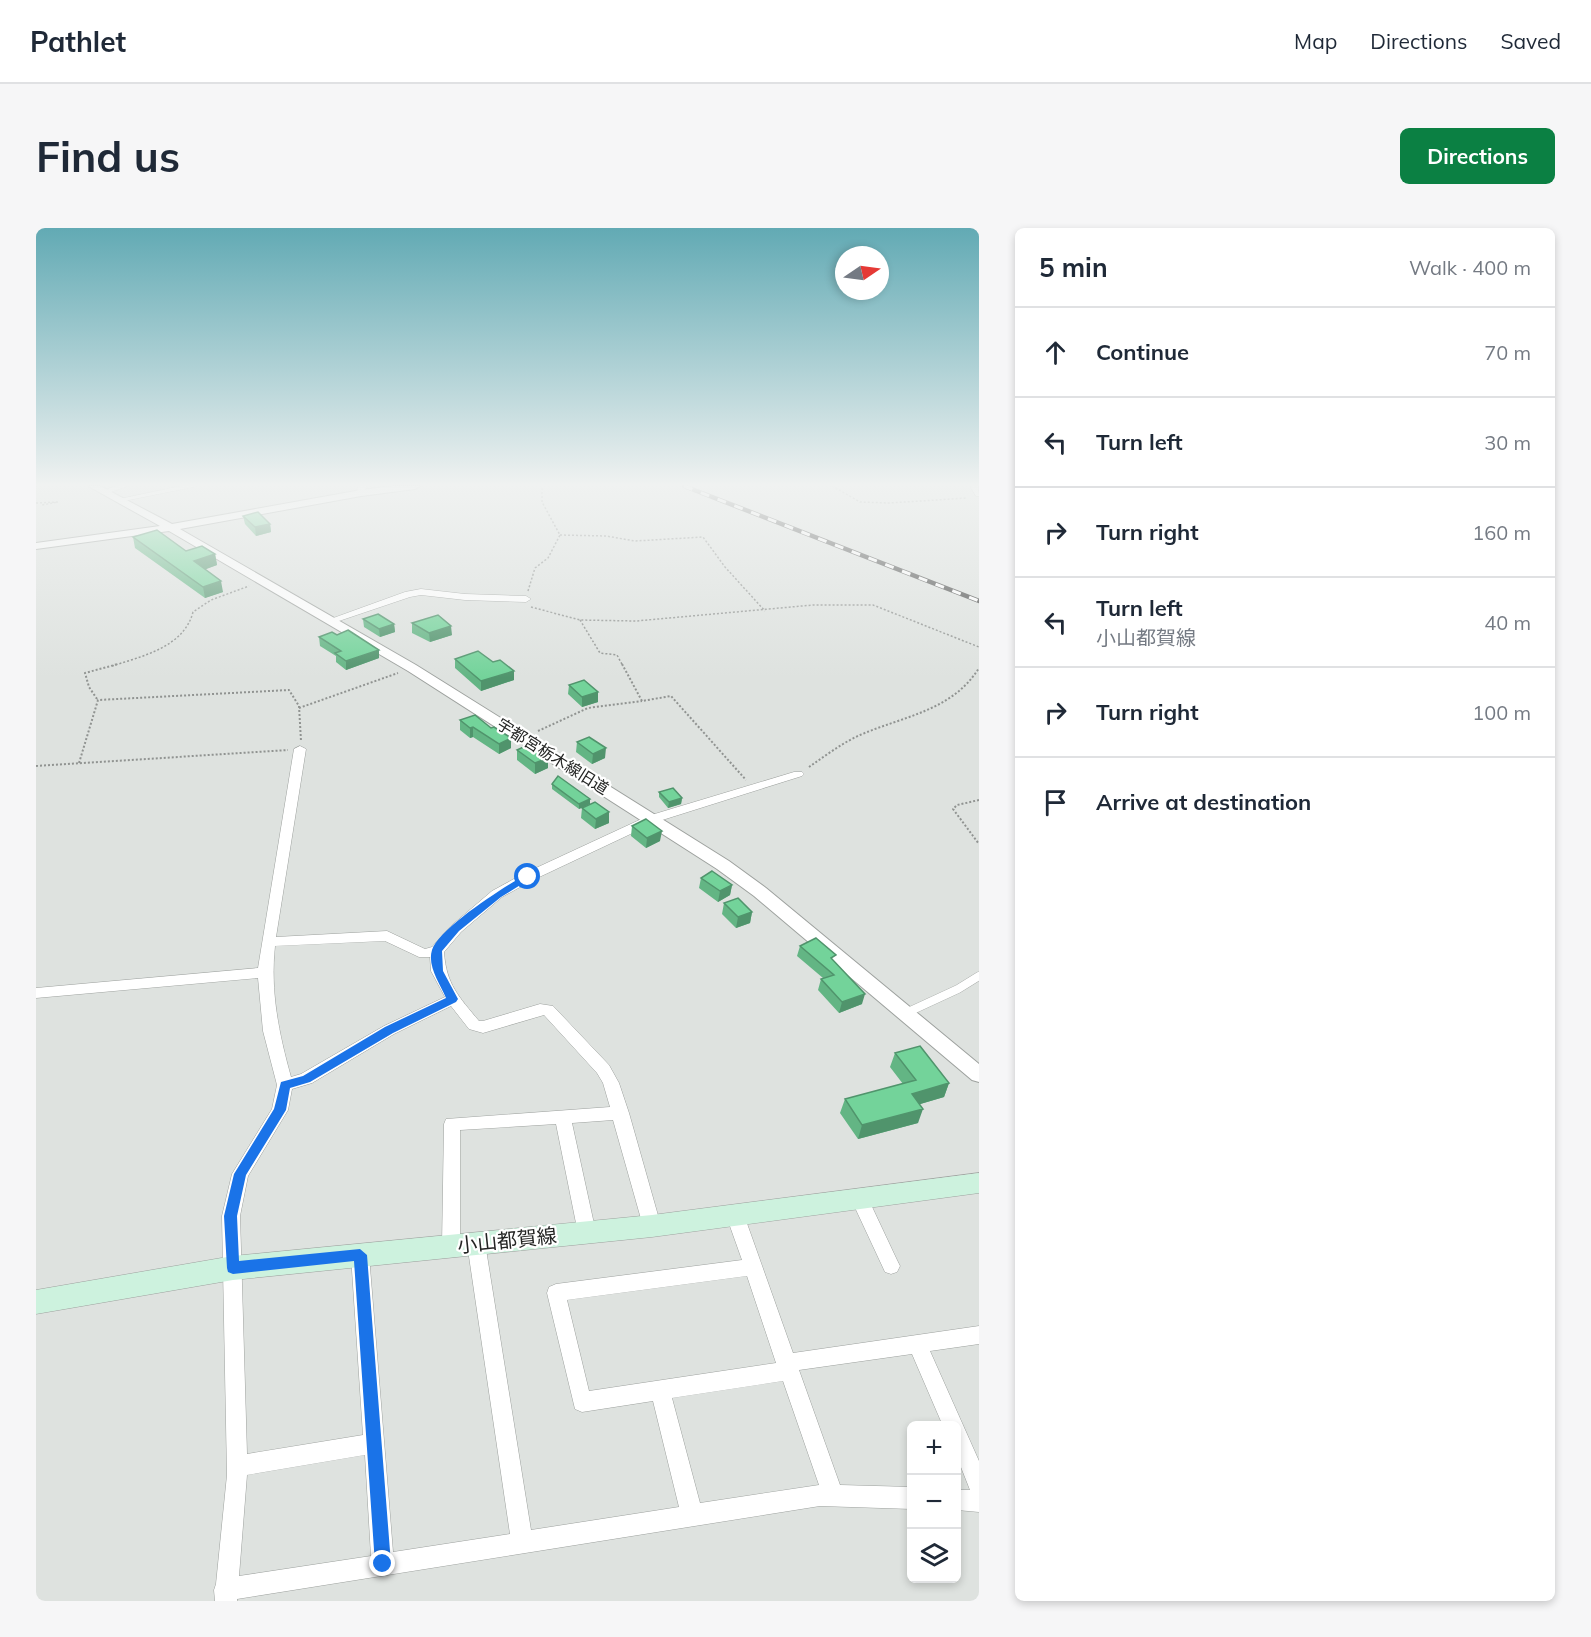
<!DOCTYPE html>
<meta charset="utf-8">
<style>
body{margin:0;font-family:Mulish,"Noto Sans JP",sans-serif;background:#f6f6f7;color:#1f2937}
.controls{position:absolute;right:18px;bottom:18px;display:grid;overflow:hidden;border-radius:9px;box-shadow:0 3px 9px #0003}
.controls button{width:54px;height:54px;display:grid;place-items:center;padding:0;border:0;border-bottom:2px solid #e0e1e3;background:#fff;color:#1f2937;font:30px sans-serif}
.compass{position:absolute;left:799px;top:18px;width:54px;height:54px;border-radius:50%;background:#fff;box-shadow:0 3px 9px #0003;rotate:77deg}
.stop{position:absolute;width:18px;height:18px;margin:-14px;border:4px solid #1a73e8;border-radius:50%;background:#fff}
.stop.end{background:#1a73e8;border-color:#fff;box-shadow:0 2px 6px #0008}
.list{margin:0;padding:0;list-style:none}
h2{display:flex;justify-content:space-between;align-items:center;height:78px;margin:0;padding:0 24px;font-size:26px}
h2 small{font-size:20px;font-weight:400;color:#747a83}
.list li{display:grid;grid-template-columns:39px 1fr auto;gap:18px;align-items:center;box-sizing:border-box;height:90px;padding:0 24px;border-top:2px solid #e0e1e3}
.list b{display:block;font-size:22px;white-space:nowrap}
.list p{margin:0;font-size:20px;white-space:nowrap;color:#747a83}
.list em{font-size:20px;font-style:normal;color:#747a83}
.icon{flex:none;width:33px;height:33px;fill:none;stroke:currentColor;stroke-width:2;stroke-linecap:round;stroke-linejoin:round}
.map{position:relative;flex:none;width:943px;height:1373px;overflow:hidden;border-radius:9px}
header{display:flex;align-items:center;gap:36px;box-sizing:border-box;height:84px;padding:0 30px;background:#fff;border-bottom:2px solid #e0e1e3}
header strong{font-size:28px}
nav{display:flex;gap:33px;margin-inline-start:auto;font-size:21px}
.intro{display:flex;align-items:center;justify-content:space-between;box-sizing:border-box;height:144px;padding:0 36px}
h1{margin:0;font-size:42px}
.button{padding:15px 27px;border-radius:9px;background:#0b8043;color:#fff;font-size:21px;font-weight:700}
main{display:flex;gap:36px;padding:0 36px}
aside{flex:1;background:#fff;border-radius:9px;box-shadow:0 3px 9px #0003}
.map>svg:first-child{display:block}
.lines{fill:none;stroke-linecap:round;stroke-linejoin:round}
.service-casing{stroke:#9da19e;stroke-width:9}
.minor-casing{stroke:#9da19e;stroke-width:1}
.tertiary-casing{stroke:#9da19e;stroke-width:2}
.secondary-casing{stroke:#9da19e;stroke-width:1}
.path-far1{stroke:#909391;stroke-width:1.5;stroke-dasharray:2 2;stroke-linecap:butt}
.path{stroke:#909391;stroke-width:2;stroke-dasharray:2 2;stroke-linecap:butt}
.service{stroke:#fff;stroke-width:8}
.minor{fill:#fff;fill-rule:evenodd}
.tertiary{fill:#fff;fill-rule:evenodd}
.secondary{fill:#cdf2de;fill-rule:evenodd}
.rail-casing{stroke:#464746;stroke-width:4.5}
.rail{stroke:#fff;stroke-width:3;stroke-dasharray:9;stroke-linecap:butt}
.wall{fill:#63b584}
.shaded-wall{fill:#50946c}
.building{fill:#73d39a;stroke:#50946c;stroke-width:1.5}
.route{fill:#1a73e8}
.labels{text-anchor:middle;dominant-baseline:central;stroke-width:4.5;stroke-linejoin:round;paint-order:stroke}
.street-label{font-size:16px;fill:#242524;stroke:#fff}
.near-street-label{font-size:20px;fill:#242524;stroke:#fff}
</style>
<header>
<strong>Pathlet</strong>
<nav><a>Map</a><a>Directions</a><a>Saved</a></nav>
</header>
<div class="intro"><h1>Find us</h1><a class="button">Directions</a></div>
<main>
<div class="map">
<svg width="943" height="1373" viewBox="0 0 943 1373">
<rect width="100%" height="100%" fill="#dee2df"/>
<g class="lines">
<g class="service-casing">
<path id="service" d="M870,785L922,761L943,748"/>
</g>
<g class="minor-casing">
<path id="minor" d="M80,258H92L69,266L65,264Z
M145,258H162L83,274L79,272Z
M322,258H330L328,267L321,265Z
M934,258H942L943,268H940Z
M385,361L429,366L490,368L495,371L490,374L429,372L385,367L374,369L297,395L289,393L369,364Z
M264,518L270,521L240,709L351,703L389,721L396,719L415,698L456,663L487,646L612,588L758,544H766L768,546L766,548L620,594L497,652L466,669L425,704L408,724C410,756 423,769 443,793H447L504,776L517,778L573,837L583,855L593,885L625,998L622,1003L616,1006L610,1003L607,998L577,892L536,895L560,1005L557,1011L551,1013L545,1011L542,1005L520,896L424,902V1018L421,1024L415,1026L409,1024L406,1018L408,896L410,891L574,879L567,855L561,845L508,787L447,805L433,801L415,778L358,806L276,855L256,861L252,882L212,948L204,988L211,1226L327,1207L315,1027L318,1021L324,1019L330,1021L333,1027L357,1324L474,1306L431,1015L434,1009L440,1007L446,1009L449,1015L495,1302L643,1279L617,1173L546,1184L539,1181L511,1065L513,1059L520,1056L706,1032L690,987L693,982L699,979L705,982L708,987L757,1125L943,1098V1116L894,1123L943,1233V1284L921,1282V1262H934L921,1229V1198H907L876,1126L763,1142L804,1257L876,1259V1281L784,1278L201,1371V1373H179L178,1362L180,1356L191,1247L186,988L196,946L236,881L241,857L227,803L222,750L0,770V760L222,740L258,521ZM349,713L383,729H394L395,743L409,769L348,798L265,846L255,849C243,806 234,763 239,718ZM711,1048L740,1135L553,1163L531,1072ZM747,1153L783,1257L664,1275L636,1170ZM329,1227L335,1328L203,1348L211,1247Z
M824,964L830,966L861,1032L864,1038L861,1044L855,1046L849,1044L815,971L818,966Z"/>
</g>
<g class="tertiary-casing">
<path id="tertiary" d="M52,258H64L136,296L325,262L356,258H384L379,261L325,268L144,301L380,437L693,633L730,660L943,836V854L936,852L718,668L681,641L372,443L133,303L0,321V315L124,298Z"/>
</g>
<g class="secondary-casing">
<path id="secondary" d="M943,945V965L616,1009L197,1052L0,1086V1062L197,1028L616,987Z"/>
</g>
<path class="path-far1" d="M796,258L824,274L853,275L931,270
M0,275L22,274L6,277
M524,307L570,308L599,313L667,309L689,339L729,383
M492,363L499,340L512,330L524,307L506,274V258
M495,379L544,392L600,393L777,377H837L943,419
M544,392L564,425L581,427L587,438
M76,438C107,428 148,419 157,384L175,372L213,358"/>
<path class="path" d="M586,436L606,473L635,468L710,552
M61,471L53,459L49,445L82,436
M263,480L362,445
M502,503L552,480L606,473
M43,535L62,472L253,462L263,478L265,513
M0,538L252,522
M773,539C789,528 806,515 824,507C868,488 916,483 943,440
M943,572L921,577L917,581L943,616"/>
<use href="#service" class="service"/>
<use href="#minor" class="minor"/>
<use href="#tertiary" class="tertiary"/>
<use href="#secondary" class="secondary"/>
<g class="rail-casing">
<path id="rail" d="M648,258L943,373"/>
</g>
<use href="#rail" class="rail"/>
</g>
<path class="wall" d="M207,288L234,296L235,304L220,308L209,296Z
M97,309L150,323L179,326L181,337L169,341L187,364L169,370L99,320Z
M327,391L358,396L359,404L344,409L328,399Z
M376,395L416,407L394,414L376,405Z
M283,409L343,430L310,442L300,434V428L284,418Z
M419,431L457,434L478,443V452L445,463L419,440Z
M533,457L562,464V474L546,479L532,466Z
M424,492L455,500L475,510V520L463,526L437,509L434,510L424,502Z
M541,514L569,530L556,536L540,524Z
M481,522L512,530V540L499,546L481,532Z
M516,556L554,571V576L543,581L516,561Z
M623,564L646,570L645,576L632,580L623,569Z
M546,580L573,584V595L559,601L545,590Z
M596,598L624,613L610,620L595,608Z
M665,650L696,657L694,667L682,674L663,660Z
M688,675L716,684L714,695L700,700L686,686Z
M764,718L799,734L826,776L803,785L782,762L785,751L787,750L761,728Z
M859,825L913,855L908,869L884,876L882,895L822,911L804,885L809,871L867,856L854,839Z"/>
<path class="shaded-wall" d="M234,296L235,304L220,308L219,299Z
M179,326L181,337L160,345L158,333Z
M185,353L187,364L169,370L167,359Z
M358,396L359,404L344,409L343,401Z
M415,398L416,407L394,414L393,405Z
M343,422V430L310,442V433Z
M478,443V452L445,463V453Z
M562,464V474L546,479V469Z
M437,499V509L434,510V500Z
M475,510V520L463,526V516Z
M570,520L569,530L556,536L557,526Z
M512,530V540L499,546V535Z
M646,570L645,576L632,580L633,574Z
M554,571V576L543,581V576Z
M573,584V595L559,601L560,591Z
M626,603L624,613L610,620L611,610Z
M696,657L694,667L682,674L684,663Z
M716,684L714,695L700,700L702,689Z
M829,766L826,776L803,785L806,774Z
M913,855L908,869L871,880L876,866Z
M887,881L882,895L822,911L826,897Z"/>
<path class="building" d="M222,284L234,296L219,299L207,288Z
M121,302L150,323L166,318L179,326L158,333L185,353L167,359L97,309Z
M342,386L358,396L343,401L327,391Z
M402,387L415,398L393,405L376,395Z
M312,402L343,422L310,433L299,425L305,423L283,409L296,404L301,407Z
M442,423L457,434L464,432L478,443L445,453L419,431Z
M548,452L562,464L546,469L533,457Z
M439,487L455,500L458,499L475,510L463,516L437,499L434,500L424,492Z
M553,509L570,520L557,526L541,514Z
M494,516L512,530L499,535L481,522Z
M522,548L554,571L543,576L516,556Z
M637,560L646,570L633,574L623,564Z
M559,574L573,584L560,591L546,580Z
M610,591L626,603L611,610L596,598Z
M676,643L696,657L684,663L665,650Z
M702,670L716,684L702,689L688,675Z
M780,710L800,727L795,730L829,766L806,774L785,751L798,747L764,718Z
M884,818L913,855L876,866L887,881L826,897L809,871L880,852L859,825Z"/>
<linearGradient id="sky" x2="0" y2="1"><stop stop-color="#62aab4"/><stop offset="0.57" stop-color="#f0f2f1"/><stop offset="1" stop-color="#f0f2f1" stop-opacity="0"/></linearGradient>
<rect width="943" height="450" fill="url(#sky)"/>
<path class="route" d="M489,647L497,649L465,669L423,703L406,723L407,743L422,771L420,774L357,805L274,854L254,860L250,882L210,947L201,988L203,1033L324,1021L331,1027L355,1336L352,1342L347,1344L341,1342L339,1336L318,1033L197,1046L192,1044L191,1040L188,988L198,946L238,881L245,854L267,848L349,799L410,770C404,756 391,738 396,722C403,700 468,659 489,647Z"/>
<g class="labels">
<g class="street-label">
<text transform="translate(517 528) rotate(32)">宇都宮栃木線旧道</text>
</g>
<g class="near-street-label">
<text transform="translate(471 1012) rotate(-6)">小山都賀線</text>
</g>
</g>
</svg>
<div class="controls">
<button>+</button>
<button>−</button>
<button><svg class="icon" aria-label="layers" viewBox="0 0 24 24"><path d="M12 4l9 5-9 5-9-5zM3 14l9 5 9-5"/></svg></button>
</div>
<svg class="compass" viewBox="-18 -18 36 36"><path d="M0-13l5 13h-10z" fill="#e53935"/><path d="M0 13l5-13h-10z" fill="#747a83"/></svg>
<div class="stop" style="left:492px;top:649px"></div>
<div class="stop end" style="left:347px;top:1336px"></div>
</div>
<aside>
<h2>5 min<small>Walk · 400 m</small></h2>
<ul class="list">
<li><svg class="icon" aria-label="ahead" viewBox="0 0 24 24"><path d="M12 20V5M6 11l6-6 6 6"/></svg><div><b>Continue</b></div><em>70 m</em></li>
<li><svg class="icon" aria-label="left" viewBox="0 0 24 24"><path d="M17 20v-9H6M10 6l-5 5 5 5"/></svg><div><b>Turn left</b></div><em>30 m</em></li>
<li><svg class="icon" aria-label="right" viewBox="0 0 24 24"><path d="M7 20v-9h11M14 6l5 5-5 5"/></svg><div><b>Turn right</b></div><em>160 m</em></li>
<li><svg class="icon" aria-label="left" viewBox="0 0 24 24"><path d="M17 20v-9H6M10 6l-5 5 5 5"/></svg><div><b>Turn left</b><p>小山都賀線</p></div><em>40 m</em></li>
<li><svg class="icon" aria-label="right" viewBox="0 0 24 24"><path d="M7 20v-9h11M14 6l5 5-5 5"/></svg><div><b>Turn right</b></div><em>100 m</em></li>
<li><svg class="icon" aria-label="arrive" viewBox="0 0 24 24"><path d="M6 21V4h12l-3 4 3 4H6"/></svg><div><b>Arrive at destination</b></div></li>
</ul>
</aside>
</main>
